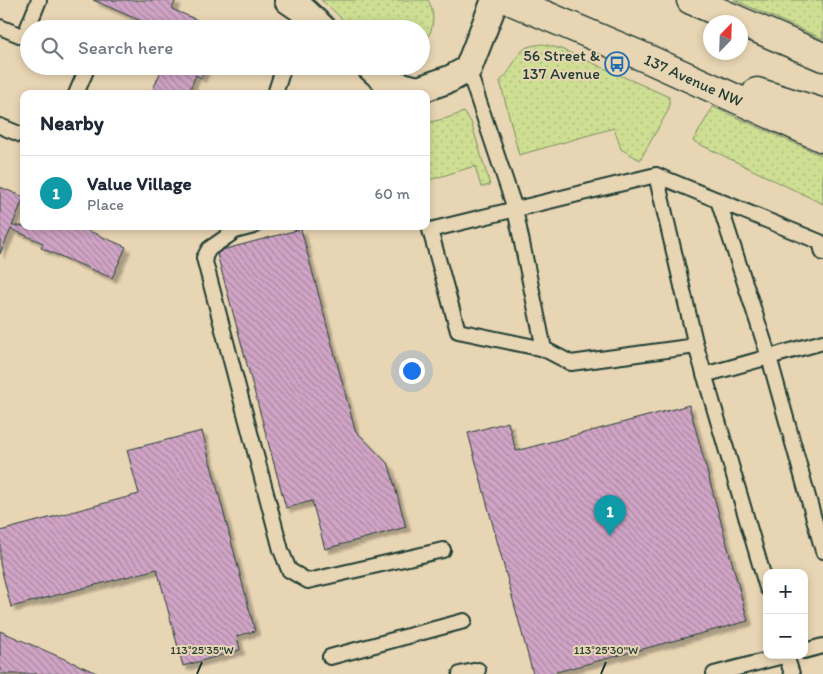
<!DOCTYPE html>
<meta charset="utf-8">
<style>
body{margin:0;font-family:Itim,sans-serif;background:#f2f2f3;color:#1f2937}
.controls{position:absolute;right:15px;bottom:15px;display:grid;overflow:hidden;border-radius:10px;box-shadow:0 2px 8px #0003}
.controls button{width:45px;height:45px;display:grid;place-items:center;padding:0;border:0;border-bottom:1px solid #e0e1e3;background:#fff;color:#1f2937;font:25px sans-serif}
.compass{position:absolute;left:703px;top:15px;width:45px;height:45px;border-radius:50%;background:#fff;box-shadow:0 2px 8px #0003;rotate:23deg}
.you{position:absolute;left:411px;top:370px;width:18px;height:18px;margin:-12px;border:4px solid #fff;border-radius:50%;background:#1a73e8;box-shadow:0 0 0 8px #1a73e833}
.badge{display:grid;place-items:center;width:32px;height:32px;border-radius:50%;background:#1f6fb2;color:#fff;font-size:16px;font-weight:700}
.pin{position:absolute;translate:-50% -41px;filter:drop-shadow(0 1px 2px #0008)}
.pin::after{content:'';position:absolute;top:26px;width:18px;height:15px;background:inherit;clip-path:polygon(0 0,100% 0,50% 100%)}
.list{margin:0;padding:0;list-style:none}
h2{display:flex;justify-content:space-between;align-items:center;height:65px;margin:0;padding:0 20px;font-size:21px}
h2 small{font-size:16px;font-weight:400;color:#747a83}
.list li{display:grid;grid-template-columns:32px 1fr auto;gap:15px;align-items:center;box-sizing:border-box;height:75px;padding:0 20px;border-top:1px solid #e0e1e3}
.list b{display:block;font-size:19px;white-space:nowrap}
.list p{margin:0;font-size:16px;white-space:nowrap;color:#747a83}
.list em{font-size:16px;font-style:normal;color:#747a83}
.icon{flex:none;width:28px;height:28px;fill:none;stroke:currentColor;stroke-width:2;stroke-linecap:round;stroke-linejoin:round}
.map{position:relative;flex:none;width:823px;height:674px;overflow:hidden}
.search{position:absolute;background:#fff;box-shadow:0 2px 8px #0003;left:20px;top:20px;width:410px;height:55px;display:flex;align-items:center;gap:12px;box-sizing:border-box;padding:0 18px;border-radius:28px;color:#747a83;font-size:19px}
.panel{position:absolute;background:#fff;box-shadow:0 2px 8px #0003;left:20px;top:90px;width:410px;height:140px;border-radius:10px}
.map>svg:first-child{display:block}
.grass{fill:url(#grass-dots);stroke:#768e63}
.building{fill:url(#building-back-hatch);stroke:#1f3d34;filter:url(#shadow)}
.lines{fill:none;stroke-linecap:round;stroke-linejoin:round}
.lane-casing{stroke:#1f3d34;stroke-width:18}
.street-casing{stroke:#1f3d34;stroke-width:30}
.secondary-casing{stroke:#1f3d34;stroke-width:31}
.lane{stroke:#e8d5b3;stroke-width:14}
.street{stroke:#e8d5b3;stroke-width:26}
.secondary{stroke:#e8d5b3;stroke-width:28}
.ticks{fill:none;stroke:#1f3d34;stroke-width:2}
.labels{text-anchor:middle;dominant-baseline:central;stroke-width:4;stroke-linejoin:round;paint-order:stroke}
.poi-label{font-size:16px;fill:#1f3d34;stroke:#e8d5b3;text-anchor:end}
.street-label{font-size:16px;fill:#1f3d34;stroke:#e8d5b3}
.ticks-label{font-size:12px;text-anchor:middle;fill:#1f3d34;stroke:#e8d5b3;stroke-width:4;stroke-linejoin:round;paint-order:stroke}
</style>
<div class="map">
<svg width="823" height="674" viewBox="0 0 823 674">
<defs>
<pattern id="grass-dots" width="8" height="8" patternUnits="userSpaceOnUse" patternTransform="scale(1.25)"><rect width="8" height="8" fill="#cede92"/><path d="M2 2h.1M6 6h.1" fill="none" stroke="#b0bf7e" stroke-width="1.8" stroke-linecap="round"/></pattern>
<pattern id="building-back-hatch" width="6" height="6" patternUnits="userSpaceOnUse" patternTransform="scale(1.25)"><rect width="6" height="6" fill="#d1a4c6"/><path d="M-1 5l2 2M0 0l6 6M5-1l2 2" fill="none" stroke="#a987a2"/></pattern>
<filter id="shadow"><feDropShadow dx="4.5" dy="4.5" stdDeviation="1" flood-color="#0004"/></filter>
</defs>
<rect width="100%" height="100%" fill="#e8d5b3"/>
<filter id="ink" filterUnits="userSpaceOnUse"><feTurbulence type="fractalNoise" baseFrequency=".02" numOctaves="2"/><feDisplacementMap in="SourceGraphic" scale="10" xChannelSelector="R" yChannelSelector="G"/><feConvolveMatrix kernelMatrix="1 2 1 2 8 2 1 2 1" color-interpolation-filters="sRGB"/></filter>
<g filter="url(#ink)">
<path class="grass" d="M321,0H428C434,9 435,27 428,36C426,38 424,39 421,41V29H352L334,11Z
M734,0H823V39Z
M543,44L561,49L669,97V109L640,160L621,149L614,128L519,155L500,81C512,73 514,55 527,47C532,45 539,45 543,44Z
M713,107L823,156V204L693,141Z
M464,112L471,122L490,185L481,187L475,166L426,181V123L447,118Z"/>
<path class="building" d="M93,0H176L172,9L218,29H159Z
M163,66H206L201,78L196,75L188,94H151Z
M0,187L24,197L12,226H78L126,247L112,278L41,248L43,243L11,229L0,254Z
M301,229L355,430L389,465L406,527L325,549L312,501L286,508L217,254L222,250Z
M689,405L748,621L549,674H533L468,433L508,422L516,451Z
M202,431L255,631L237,636L240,650L183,666L157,569L11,607L0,564V531L139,494L127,450Z
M0,631L99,674H0Z"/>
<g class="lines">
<g class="lane-casing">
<path id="lane" d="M0,27L29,39
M297,29L304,11
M24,37L39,0
M468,69L515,209L544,349
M76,94L88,66
M275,94L284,66
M0,126L24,136
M656,175L696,346
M718,200L769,357L823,551
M254,226L235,231L209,249L204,258L281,550L289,570L308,581L443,550
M704,375L823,342
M767,588L696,346L571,363L544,349L458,331L430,230L656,175L820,242L823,253
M804,651L823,646
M786,655L792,674
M330,657L464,621
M460,674L478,670
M714,674L787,655"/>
</g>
<g class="street-casing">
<path id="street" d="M288,0L304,11L323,29
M369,66L387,82L418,90L450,79L468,69L495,0"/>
</g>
<g class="secondary-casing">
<g id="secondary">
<path id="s1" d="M509,0L646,58L823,138"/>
<path d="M691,0L823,57"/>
<path d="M757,92L823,113"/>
</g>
</g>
<use href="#lane" class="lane"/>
<use href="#street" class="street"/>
<use href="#secondary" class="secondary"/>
</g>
</g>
<path class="ticks" d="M197,674L202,662M601,674L606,662"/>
<defs>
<g id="bus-ring" transform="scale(1.25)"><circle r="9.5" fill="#e8d5b3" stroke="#1f6fb2" stroke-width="1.5"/><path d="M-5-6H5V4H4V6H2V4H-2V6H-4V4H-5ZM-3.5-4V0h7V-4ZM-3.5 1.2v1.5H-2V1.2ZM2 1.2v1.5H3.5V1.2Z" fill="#1f6fb2"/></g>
</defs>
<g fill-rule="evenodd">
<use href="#bus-ring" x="617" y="64"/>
</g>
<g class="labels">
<g class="poi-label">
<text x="600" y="55">56 Street &amp;<tspan x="600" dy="18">137 Avenue</tspan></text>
</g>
<g class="street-label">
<text stroke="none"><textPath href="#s1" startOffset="201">137 Avenue NW</textPath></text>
</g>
</g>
<g class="ticks-label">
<text x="202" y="654">113°25'35"W</text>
<text x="606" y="654">113°25'30"W</text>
</g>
</svg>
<div class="controls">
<button>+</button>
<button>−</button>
</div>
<svg class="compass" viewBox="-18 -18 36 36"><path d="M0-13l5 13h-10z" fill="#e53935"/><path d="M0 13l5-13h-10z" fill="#747a83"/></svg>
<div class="you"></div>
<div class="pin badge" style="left:610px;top:536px;background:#0f9aa8">1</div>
<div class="search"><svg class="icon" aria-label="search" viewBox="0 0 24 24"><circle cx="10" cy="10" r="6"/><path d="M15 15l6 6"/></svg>Search here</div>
<section class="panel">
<h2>Nearby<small></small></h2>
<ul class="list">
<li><span class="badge" style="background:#0f9aa8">1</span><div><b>Value Village</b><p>Place</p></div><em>60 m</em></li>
</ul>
</section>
</div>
